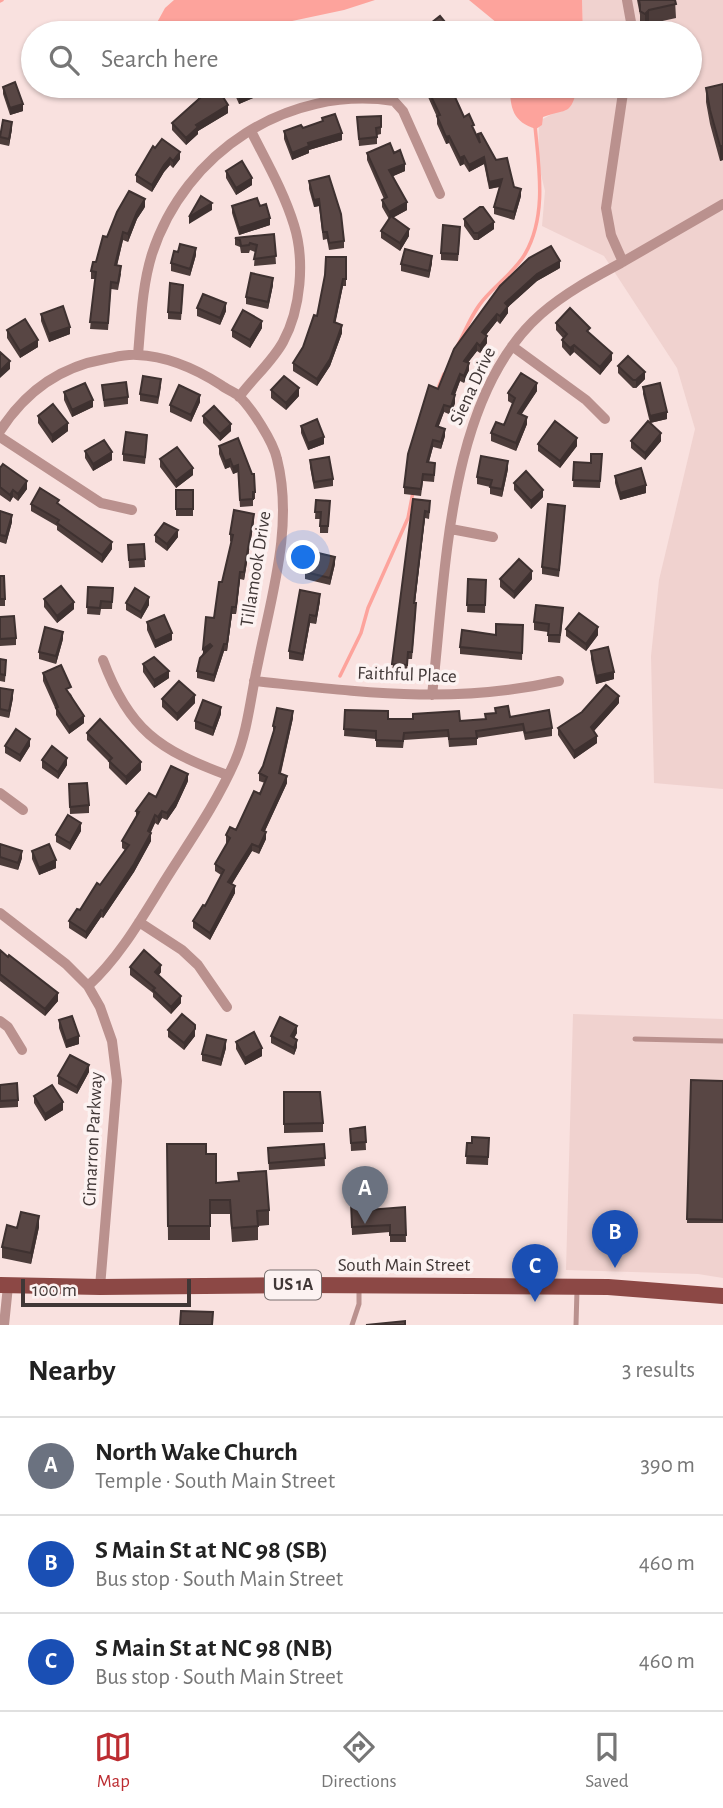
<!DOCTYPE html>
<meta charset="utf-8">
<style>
body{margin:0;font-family:"Alegreya Sans",sans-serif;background:#f2f2f2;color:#222}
.scale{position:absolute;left:21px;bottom:18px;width:170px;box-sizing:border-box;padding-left:7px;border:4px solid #403736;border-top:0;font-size:19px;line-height:24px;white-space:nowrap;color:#403736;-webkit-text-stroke:5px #fcf2f1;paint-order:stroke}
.you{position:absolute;left:304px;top:558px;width:24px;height:24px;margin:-18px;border:5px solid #fff;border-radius:50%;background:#1a73e8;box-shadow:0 0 0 10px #1a73e833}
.badge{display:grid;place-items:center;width:46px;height:46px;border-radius:50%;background:#bc2c31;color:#fff;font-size:23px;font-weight:700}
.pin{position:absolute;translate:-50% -58px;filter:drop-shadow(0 2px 4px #0008)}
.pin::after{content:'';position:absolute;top:37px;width:24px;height:21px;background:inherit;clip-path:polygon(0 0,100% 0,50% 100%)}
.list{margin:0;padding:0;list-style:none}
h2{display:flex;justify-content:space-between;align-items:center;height:91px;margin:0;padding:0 28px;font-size:30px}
h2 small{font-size:23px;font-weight:400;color:#767676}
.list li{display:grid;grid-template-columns:46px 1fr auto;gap:21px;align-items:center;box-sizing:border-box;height:98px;padding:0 28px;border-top:2px solid #e0e0e0}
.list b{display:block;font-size:26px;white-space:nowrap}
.list p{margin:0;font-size:23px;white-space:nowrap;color:#767676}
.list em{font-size:23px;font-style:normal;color:#767676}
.icon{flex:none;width:38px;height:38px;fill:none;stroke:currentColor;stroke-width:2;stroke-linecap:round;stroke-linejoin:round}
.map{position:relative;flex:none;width:723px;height:1325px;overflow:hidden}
.search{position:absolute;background:#fff;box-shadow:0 2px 5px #0004;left:21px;right:21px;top:21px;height:77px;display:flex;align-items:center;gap:18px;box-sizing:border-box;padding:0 24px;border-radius:38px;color:#767676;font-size:26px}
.sheet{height:385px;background:#fff}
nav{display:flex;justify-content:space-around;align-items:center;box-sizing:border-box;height:98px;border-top:2px solid #e0e0e0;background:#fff;font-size:19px;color:#767676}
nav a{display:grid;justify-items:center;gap:4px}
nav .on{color:#bc2c31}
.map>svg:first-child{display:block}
.built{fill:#f0d2cf}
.water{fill:#fda39c}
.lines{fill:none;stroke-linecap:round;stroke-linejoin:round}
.stream{stroke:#fda39c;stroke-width:3.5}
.lane{stroke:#ba918e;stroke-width:5}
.street{stroke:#ba918e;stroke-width:10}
.primary{stroke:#8c4845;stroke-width:16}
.wall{fill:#4c3c3a}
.shaded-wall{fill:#3e3130}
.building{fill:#584644;stroke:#3e3130;stroke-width:2}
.labels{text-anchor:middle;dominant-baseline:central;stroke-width:7;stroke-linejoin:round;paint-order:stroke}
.shield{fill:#fcf2f1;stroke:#786f6e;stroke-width:2}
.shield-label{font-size:18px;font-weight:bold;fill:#403736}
.street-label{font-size:19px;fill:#403736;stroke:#fcf2f1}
</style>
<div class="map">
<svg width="723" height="1325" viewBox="0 0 723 1325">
<rect width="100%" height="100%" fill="#f9e1df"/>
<path class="built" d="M582,0H723V789L654,783L651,656L659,580L695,429L677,368L604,256L542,226L545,191L538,162L539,121L554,113L577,86H690V33H583Z
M573,1014L723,1019V1278L698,1274L566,1270Z"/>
<path class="water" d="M174,0H375L344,10L278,24L253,33H156L154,28L165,8Z
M469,0H582L583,33H505L497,23Z
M510,86H578C570,116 569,108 543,117L542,125L536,129C513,122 510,108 510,86Z"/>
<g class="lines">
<path class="stream" d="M0,1L2,0
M458,345C466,329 473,311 485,298C498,283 515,271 525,254C547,216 539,168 535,126
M436,393L444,374
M340,676L361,633L368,608L408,518L413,492"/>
<path class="lane" d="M635,1039L723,1041
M352,1325L359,1304V1289
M576,1325L577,1290"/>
<path class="street" d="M627,0L633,33
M623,262L611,235L606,208L624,86
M512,346L586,400L605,419
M138,355C141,321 142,286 152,254C185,152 288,85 394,101L403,111L440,194
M239,397C253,378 272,362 283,342C301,309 305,260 294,225C284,192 266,161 251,131
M0,431C25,392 59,367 105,359C116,357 126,354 137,355C167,356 196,369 221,385C226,389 234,392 239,396C252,409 273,441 277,459C294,526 271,597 258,663C251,694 248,731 235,761C218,800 194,835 171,871C146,910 123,954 88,986
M0,437L101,503L132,510
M451,529L493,537
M103,660C129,730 159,750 227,775
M254,681C361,692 452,705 559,681
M432,695C446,577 446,397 541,314C565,293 593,278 621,263C655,243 689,224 723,204
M0,793L23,810
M0,913L66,964L88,986L100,1007L112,1041L117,1081L100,1287
M139,922L182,950L198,965L227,1007
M0,1021L8,1027L22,1050
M4,1325L8,1286"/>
<path class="primary" d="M0,1285L100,1287L306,1285L608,1287L723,1296"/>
</g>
<path class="wall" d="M637,0H675L676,18L649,24L645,29L640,25V15Z
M723,84V160L720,161L710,124L706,102V88Z
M231,86H265L260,88V95L239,104Z
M3,87L23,111L10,115L3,94Z
M428,90L464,117L474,130L478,139V134L521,196L514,220L494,214V207L500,187L489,189L484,164L469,172L464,164L460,166L449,143L446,144L437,124V117L428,97Z
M198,95L228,113L198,131V134L186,145L172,130V123L198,99Z
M381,116V134L377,135V144L359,146L357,117Z
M322,118L342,140L309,150V153L292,160L284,139V131L303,128L322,121Z
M12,129L9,146L0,144V137Z
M155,148L180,159L173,168L170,165L164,172L152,192L136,182V175Z
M367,153H394L405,171L393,176L407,210L392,218L409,236L400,251L381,238V231L389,219L382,207V200L384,199L367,160Z
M226,171L252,185L236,195L226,178Z
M309,181L344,241V248L329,250L327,239L323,240L319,206L314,207L309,189Z
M232,206H260L270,225L239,235L232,213Z
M145,207L137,219L128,242L123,240L117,266L121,274L118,290L111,289L108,330L90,329L95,279H91V271L107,237Z
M464,219L494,229L478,240H474L464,226Z
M274,234L276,264L254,266L255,252L250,250L249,253H241L240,247L235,245V238Z
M460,234L458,261L441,260V253Z
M196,255L190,276L171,271V263Z
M346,257V286H343L335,323L342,333L330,366L317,386L293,371V363L303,347L317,316Z
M432,263L429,278L401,271V264Z
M560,268L537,281L508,307V313L500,324L497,321L486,335L487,343L480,353L477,351L468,362L469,370L464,383L460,381L455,395V403L451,415L444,412L438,427L445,436L441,449L433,447L429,462L435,470L434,482L423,481L421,496L404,494V487L438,389L500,286Z
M273,285L268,309L246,304V297Z
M183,292L181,320L168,319V312Z
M197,308L226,311L220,325L197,316Z
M41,314L70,334L49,342L41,321Z
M556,323L590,334L612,360L600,375L574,352L570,356L562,347V340L563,338L556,330Z
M262,328L250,348L232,337V330Z
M7,330L38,347L20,358L7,338Z
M618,366L645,379L636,388H633L618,373Z
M102,385L128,397V404L104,407Z
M161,386L158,404L140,401V394Z
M643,387L667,419L650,423L643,394Z
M271,390L299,396L286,410L271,398Z
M537,391L521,414L527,424L516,451L491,441V433L504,425L513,404L508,401V393Z
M64,392L93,407L72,417L64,400Z
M200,402L191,422L170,412V405Z
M38,416L68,431L52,443L38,423Z
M203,416L231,431L220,441L203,423Z
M301,426L324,444L308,450L301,433Z
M631,441H661L645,460L631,448Z
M147,442L145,464L123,461V454Z
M538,444L577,446L560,468L538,451Z
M219,446L255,492V499H253V506L240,507L238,472L233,474L230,467L225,469L219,454Z
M85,451L112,460L93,471L85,458Z
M602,454L600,488L573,487L574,462L591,463Z
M160,459L193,475L176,488L160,467Z
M310,460L333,479V486L314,489L310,467Z
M0,468L27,489L18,501L13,497L10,502L0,495Z
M508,469L502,497L490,494V487L477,484V477Z
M615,476L646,493L620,500L615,483Z
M514,483L543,497L531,509L514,490Z
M176,490H193V516H176Z
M413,499L430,508L429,519L425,518L415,603L416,611L412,659H408L407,673L392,672Z
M316,500L330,501L328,533H320V519H315Z
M31,504H59L112,549L102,563L57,530V526L31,511Z
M0,511L12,522L6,544L0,542Z
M565,513L559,577L542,574V567Z
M254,521L244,580L240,579L236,614H232L227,651H224L214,682L197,678V671L214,618L231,542L230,541V534Z
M155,535L178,537L167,551L155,542Z
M144,544L145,567L129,568L128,545Z
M335,564L330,585L305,579V572Z
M0,576L5,599V606H0Z
M468,579L486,580L485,613L467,612Z
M500,579H532L514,599L500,587Z
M88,587L113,588L112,609H101L100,615L87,614Z
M44,599L74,609L57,623L44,607Z
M320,601L316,624L310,623L303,661L289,659V651Z
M126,603L149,605L141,619L126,610Z
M563,616L560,643L548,642V632L534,630V622Z
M0,617L16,638V645L0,646Z
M147,622L172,640L155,648L147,630Z
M523,625L522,660L460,654V647Z
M566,629L598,635L586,651L566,636Z
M63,639L56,664L39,659V652Z
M591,651L614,679L596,684L591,659Z
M0,659L6,667L5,682L0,681Z
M143,664L169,678L154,688L143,672Z
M43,673L71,694L84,723L69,734L56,715V710L43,681Z
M0,688L13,698L9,718L0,716Z
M162,699L195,703L177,721L162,707Z
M619,703L594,731L597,743L574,759L558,735V728Z
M495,708L510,717L552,728V736L525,740L523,731L477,738V745L449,747L448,737L404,740L403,748L376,747V739L344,736L345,710L388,719L460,721L485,719V714L495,713Z
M221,714L213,736L195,729V721Z
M293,718L281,773L287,783L265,831L266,839L259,854L252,851L232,884L235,893L210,940L193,928V921L205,906L221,875L215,871V864L227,843H226V835L236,830L260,794L265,783L259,781V773L263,766L273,733V726Z
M87,733L141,770L126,785L109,768V762L87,740Z
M5,746H30L20,762L5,753Z
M42,760L67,765L58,779L42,768Z
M188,781L176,807L167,820L162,818L158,825L155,823L150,833L151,841L134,872L103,918L101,917L86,939L69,928V921L80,910L100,885L125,850L122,848V841L136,817V811L156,797Z
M69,791L89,805V813L70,814Z
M81,831L70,850L56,842V835Z
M0,844L22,858L18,870L0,865Z
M32,851L56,868L39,875L32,859Z
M0,950L58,1001L45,1016L0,981Z
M130,967L161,972L159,975L181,1003L171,1014L153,997V993L130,975Z
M59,1020L79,1044L66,1048L59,1028Z
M168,1030L195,1036L184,1050L168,1037Z
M297,1033L294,1038L297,1047L294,1055L271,1043V1036Z
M236,1042L262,1056L245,1065L236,1049Z
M226,1048L221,1066L202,1061V1054Z
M89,1072L77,1094L58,1084V1076Z
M691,1080L723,1081V1223H687Z
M0,1085L18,1100V1107L0,1108Z
M284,1092L323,1123V1132L284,1133Z
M34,1096L63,1110L45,1121L34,1103Z
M365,1127L366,1150L351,1151L350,1129Z
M489,1138L488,1165L466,1164L467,1143H472Z
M167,1144L206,1154L216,1183L269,1210V1225L258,1226V1240L232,1242L230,1214H210V1240H168Z
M324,1144L325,1166L269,1170L268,1148Z
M405,1207L406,1242H390V1232L352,1235L351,1209L368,1210Z
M39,1227L31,1264L2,1258V1247L17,1228Z"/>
<path class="shaded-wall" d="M649,10V24L645,29V14Z
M257,86H265L260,88V95L239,104V97Z
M23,104V111L10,115V108Z
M228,105V113L198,131V134L186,145V138L196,125Z
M12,122V129L9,146V139Z
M342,133V140L309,150V153L292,160V153L308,143Z
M449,136V143L446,144V137Z
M720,146H723V160L720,161Z
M180,152V159L173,168V161Z
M464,156V164L460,166V158Z
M484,157V164L469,172V165Z
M170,158V165L164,172L152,192V185L164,165Z
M405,164V171L389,178V170Z
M252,178V185L236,195V188Z
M502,179V186L489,189V182Z
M521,189V196L514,220V212Z
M145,199V207L137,219L128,242V234L137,212Z
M319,199V206L314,207V200Z
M407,202V210L389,220V212Z
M212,203V210L189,224V217Z
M270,218V225L239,235V228Z
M494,222V229L478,240V233Z
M409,229V236L400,251V243Z
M123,232V240L115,273V265Z
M196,248V255L190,276V269Z
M432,256V263L429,278V271Z
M560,261V268L537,281L508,307V313L500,324V316L505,303L537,274Z
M273,278V285L268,309V302Z
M343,279V286L334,330V322Z
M226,303V311L220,325V318Z
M497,314V321L482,340V332Z
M262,321V328L250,348V340Z
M342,325V333L330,366L317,386V379Z
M70,327V334L49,342V334Z
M487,336V343L480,353V346Z
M38,340V347L20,358V351Z
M477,343V351L464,368V361Z
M574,345V352L570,356V348Z
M612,353V360L600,375V367Z
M10,361V369L0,378V371Z
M469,363V370L464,383V376Z
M645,372V379L636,388V380Z
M460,374V381L452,402V394Z
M537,383V391L518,420V413Z
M299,388V396L286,410V403Z
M200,395V402L191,422V415Z
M455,395V403L451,415V407Z
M93,400V407L72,417V410Z
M444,405V412L436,434V426Z
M667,412V419L650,423V416Z
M527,417V424L516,451V443Z
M68,423V431L52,443V435Z
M231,424V431L220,441V434Z
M445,429V436L441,449V442Z
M661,433V441L645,460V453Z
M324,437V444L308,450V443Z
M577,438V446L560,468V461Z
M433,440V447L427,469V462Z
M112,452V460L93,471V464Z
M230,459V467L225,469V461Z
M508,461V469L502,497V489Z
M238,465V472L233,474V467Z
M193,468V475L176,488V481Z
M27,481V489L18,501V494Z
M646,485V493L620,500V493Z
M13,490V497L10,502V495Z
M543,490V497L531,509V501Z
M425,511V518L414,610V603Z
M254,514V521L244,580V572Z
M12,515V522L6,544V536Z
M178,530V537L167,551V544Z
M112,542V549L102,563V555Z
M335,557V564L330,585V578Z
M532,571V579L514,599V592Z
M240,572V579L236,614V607Z
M320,594V601L316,624V616Z
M149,597V605L141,619V612Z
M74,602V609L57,623V616Z
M232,607V614L227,651V644Z
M310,615V623L303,661V654Z
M598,627V635L586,651V644Z
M63,632V639L56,664V656Z
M172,633V640L155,648V641Z
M210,644V651L203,656V649Z
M224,644V651L214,682V675Z
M169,671V678L154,688V680Z
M614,672V679L596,684V676Z
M13,690V698L9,718V711Z
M195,695V703L177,721V714Z
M619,696V703L591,734V727Z
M221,707V714L213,736V728Z
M293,711V718L279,780V773Z
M84,716V723L69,734V727Z
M597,736V743L574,759V751Z
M30,739V746L20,762V755Z
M67,758V765L58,779V772Z
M141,762V770L126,785V777Z
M188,774V781L176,807L167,820V813Z
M287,776V783L262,837V830Z
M162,811V818L158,825V817Z
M155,815V823L148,839V831Z
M81,823V831L70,850V843Z
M266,832V839L259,854V847Z
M151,833V841L134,872L103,918V911Z
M252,844V851L228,890V882Z
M22,851V858L18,870V863Z
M56,860V868L39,875V868Z
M235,886V893L210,940V933Z
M101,910V917L86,939V932Z
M161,965V972L155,979V972Z
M58,993V1001L45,1016V1009Z
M181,996V1003L171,1014V1007Z
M297,1026V1033L291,1044V1036Z
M195,1029V1036L184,1050V1043Z
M79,1036V1044L66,1048V1041Z
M226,1040V1048L221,1066V1059Z
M297,1040V1047L294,1055V1048Z
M262,1048V1056L245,1065V1058Z
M89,1065V1072L77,1094V1087Z
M63,1102V1110L45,1121V1114Z
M39,1216V1227L31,1264V1253Z"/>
<path class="building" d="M639,0H675L676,4L649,10L645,14L640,11V5Z
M440,16L454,33H422L421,31Z
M409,24L411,33H357V32Z
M15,82L23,104L10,108L3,87Z
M723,84V146H720L710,110L706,88Z
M213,86H216L228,105L196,125L198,127L186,138L172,123L200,98L198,95Z
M234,86H259L260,88L239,97Z
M437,86H450L464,117L469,114L474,125L472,126L480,143L478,134L481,133L496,160L507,158L514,187L521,189L514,212L494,207L502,179L489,182L484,157L469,165L464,156L460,158L449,136L446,137L437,116L440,115L428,90Z
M335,114L342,133L308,143L309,146L292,153L284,131L301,125L303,128L323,121L322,118Z
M381,116V127L376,128L377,137L359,139L357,117Z
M3,120L12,122L9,139L0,137Z
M162,139L180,152L173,161L170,158L164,165L152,185L136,175L153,146L155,148Z
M390,143L394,153L400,150L405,164L389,170L407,202L389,212L382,200L387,197L367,153Z
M242,161L252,178L236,188L226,171Z
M329,176L341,214L344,241L329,243L327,232H323L319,199L314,200L309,181Z
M129,191L145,199L137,212L128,234L123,232L115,265L121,266L118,283L111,282L108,323L90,322L96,272L91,271L93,262H96L103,236L107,237L117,212Z
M201,196L212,203L189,217Z
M257,198L260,206L266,204L270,218L239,228L232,206Z
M480,207H483L494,222L478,233H474L464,219Z
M391,216L409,229L400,243L381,231Z
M443,225L460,227L458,254L441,253Z
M274,234L276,256L254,259L257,245L250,243L249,245L241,246L240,240L235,238Z
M180,244L196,248L190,269L171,263L174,251L178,252Z
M551,246L560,261L537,274L505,303L508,306L500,316L497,314L482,332L487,336L480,346L477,343L464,361L469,363L464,376L460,374L452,394L455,395L451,407L444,405L436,426L445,429L441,442L433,440L427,462L435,463L434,475L423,474L421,489L404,487L408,454L429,385L438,389L454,349L500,286L529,258Z
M405,249L432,256L429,271L401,264Z
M326,257H346V279H343L334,322L342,325L330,359L317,379L293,363L303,347L314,315L317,316L325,275Z
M251,273L273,278L268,302L246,297Z
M170,283L183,285L181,313L168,312Z
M203,294L226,303L220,318L197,308Z
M63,306L70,327L49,334L41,314Z
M570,308L590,328L587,331L612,353L600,367L574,345L570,348L562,340L567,334L556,323Z
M243,310L262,321L250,340L232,330Z
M25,319L38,340L20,351L7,330Z
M0,352L10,361L0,371Z
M628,356L645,372L636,380H633L618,366Z
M521,373L537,383L518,413L527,417L516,443L491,433L496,422L504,425L515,398L508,393Z
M143,376L161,379L158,397L140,394Z
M284,376L299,388L286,403L271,390Z
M126,382L128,397L104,400L102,385Z
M85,383L93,400L72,410L64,392Z
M660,383L667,412L650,416L643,387Z
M179,385L200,395L191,415L170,405Z
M53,404L68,423L52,435L38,416Z
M214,406L231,424L220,434L203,416Z
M317,419L324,437L308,443L301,426Z
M555,421L577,438L560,461L538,444Z
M648,421L661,433L645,453L631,441Z
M126,432L147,435L145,457L123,454Z
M238,438L252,474H254L255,492H253V499L240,500L238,465L233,467L230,459L225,461L219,446Z
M104,440L112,452L93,464L85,451Z
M177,447L193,468L176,481L160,459Z
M591,454H602L600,481L573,480L574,462L591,463Z
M481,456L508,461L502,489L490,487L492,480L477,477Z
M329,457L333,479L314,482L310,460Z
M3,464L27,481L18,494L13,490L10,495L0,487V468Z
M641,468L646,485L620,493L615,476Z
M526,471L543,490L531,501L514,483Z
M40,488L59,500L57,503L112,542L102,555L57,523L59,520L31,504Z
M176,490H193V509H176Z
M413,499L430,501L429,512L425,511L414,603H416L412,652H408L407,665L392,664Z
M316,500L330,501L328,526H320L321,512H315Z
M548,504L565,506L559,570L542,567Z
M234,510L254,514L244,572H240L236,607H232L227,644H224L214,675L197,671L200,658L212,646L210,644L203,649L206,617L214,618L219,582H222L233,535L230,534Z
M0,511L12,515L6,536L0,535Z
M164,523L178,530L167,544L155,535Z
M144,544L145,559L129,560L128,545Z
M310,551L335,557L330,578L305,572Z
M519,559L532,571L514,592L500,579Z
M0,576H4L5,599H0Z
M468,579L486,580L485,605H467Z
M61,586L74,602L57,616L44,599Z
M88,587L113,588L112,602L101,601L100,608L87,607Z
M135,588L149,597L141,612L126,603Z
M300,590L320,594L316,616L310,615L303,654L289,651Z
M536,605L563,608L560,635H548L549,624L534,622Z
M579,613L598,627L586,644L566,629Z
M164,615L172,633L155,641L147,622Z
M14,616L16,638L0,639V617Z
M496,624L523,625L522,653L460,647L462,630L496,635Z
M45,627L63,632L56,656L39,652Z
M608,647L614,672L596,676L591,651Z
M154,657L169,671L154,680L143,664Z
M0,659L6,660L5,675L0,674Z
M61,665L71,687L66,689L84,716L69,727L56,708L58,707L43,673Z
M179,681L195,695L177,714L162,699Z
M606,685L619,696L591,727L597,736L574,751L558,728L582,712Z
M0,688L13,690L9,711L0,709Z
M203,700L221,707L213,728L195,721Z
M508,706L510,717L549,710L552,728L525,733L523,724L476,731L477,738L449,739L448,730L404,733L403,741L376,740V731L344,729L345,710L388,711V719H413V714L459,711L460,721L486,719L485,714L496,713L495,708Z
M277,708L293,711L279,773L287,776L262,830L266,832L259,847L252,844L228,882L235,886L210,933L193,921L203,905L205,906L224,870L215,864L230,838L226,835L230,827L236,830L254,791L260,794L267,777L259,773L263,766L275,727L273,726Z
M100,719L141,762L126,777L109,761L112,758L87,733Z
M16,729L30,739L20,755L5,746Z
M52,746L67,758L58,772L42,760Z
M171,766L188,774L176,800L167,813L162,811L158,817L155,815L148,831L151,833L134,864L103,911L101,910L86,932L69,921L77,909L80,910L97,883L100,885L129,845L122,841L139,812L136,811L149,793L156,797Z
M87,783L89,805L70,807L69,784Z
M68,815L81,823L70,843L56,835Z
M0,844L22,851L18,863L0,857Z
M49,844L56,860L39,868L32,851Z
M0,950L8,957L9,955L58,993L45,1009L0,974Z
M144,950L161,965L155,972L181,996L171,1007L153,990L155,988L130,967Z
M182,1014L195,1025V1029L184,1043L168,1030Z
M72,1016L79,1036L66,1041L59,1020Z
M280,1017L297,1026L291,1036L297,1040L294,1048L271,1036Z
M254,1032L262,1048L245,1058L236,1042Z
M207,1035L226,1040L221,1059L202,1054Z
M70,1055L89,1065L77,1087L58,1076Z
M691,1080L723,1081V1220L687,1219Z
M17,1083L18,1100L0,1101V1085Z
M52,1085L63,1102L45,1114L34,1096Z
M284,1092H320L323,1123L284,1124Z
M365,1127L366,1142L351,1143L350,1129Z
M472,1137L489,1138L488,1157L466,1156L467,1143H472Z
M167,1144H206V1154H216V1183L239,1181L238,1173L266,1171L269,1210L257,1211L258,1226L232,1228L230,1200H210V1226H168Z
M324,1144L325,1158L269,1163L268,1148Z
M367,1201L368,1210L405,1207L406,1235H390V1225L352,1227L351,1202Z
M21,1212L39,1216L31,1253L2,1247L7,1225L17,1228Z
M181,1311L213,1312L212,1325H180Z
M405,1321V1325H366Z"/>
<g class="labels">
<rect class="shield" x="265" y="1270.5" width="56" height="29" rx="5"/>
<g class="shield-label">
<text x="293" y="1285">US 1A</text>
</g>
<g class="street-label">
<text transform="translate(473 386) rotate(-65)">Siena Drive</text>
<text transform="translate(256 569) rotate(-81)">Tillamook Drive</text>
<text transform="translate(407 675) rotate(2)">Faithful Place</text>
<text transform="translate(93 1139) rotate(-87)">Cimarron Parkway</text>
<text x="404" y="1265">South Main Street</text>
</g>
</g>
</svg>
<div class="scale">100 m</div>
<div class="you"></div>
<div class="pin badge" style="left:365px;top:1224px;background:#6b7280">A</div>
<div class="pin badge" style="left:615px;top:1268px;background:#1a4fb4">B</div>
<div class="pin badge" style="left:535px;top:1302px;background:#1a4fb4">C</div>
<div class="search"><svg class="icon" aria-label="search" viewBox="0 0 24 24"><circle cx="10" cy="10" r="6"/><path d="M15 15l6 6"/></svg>Search here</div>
</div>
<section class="sheet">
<h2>Nearby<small>3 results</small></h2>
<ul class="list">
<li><span class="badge" style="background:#6b7280">A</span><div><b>North Wake Church</b><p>Temple · South Main Street</p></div><em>390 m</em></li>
<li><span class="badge" style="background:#1a4fb4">B</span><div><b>S Main St at NC 98 (SB)</b><p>Bus stop · South Main Street</p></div><em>460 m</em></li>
<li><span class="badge" style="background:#1a4fb4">C</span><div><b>S Main St at NC 98 (NB)</b><p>Bus stop · South Main Street</p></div><em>460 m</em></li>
</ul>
</section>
<nav>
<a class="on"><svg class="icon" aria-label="map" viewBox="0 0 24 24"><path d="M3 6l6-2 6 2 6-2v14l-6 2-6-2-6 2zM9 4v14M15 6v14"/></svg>Map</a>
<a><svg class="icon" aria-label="directions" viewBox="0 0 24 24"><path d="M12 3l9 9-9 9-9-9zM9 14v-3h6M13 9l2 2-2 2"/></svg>Directions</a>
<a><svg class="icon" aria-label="saved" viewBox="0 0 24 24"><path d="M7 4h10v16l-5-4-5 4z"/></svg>Saved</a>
</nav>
